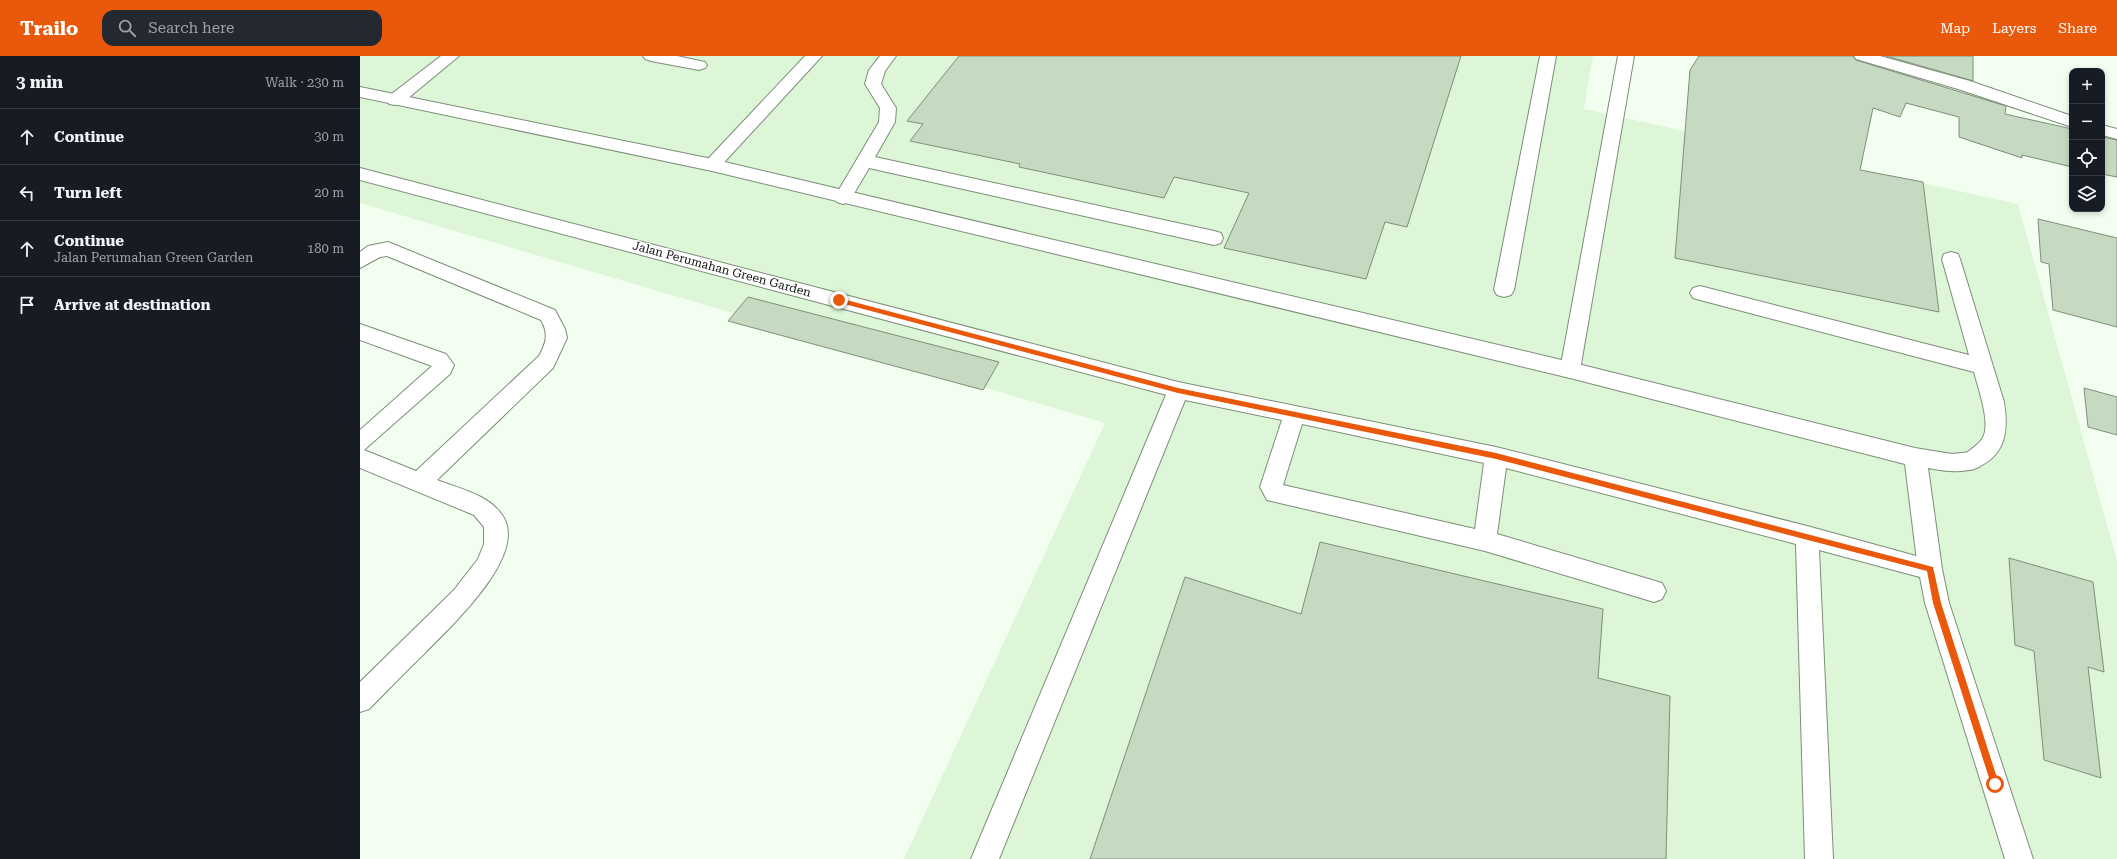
<!DOCTYPE html>
<meta charset="utf-8">
<style>
body{margin:0;font-family:"Roboto Serif",serif;background:#242831;color:#f1f3f6}
.controls{position:absolute;right:12px;top:12px;display:grid;overflow:hidden;border-radius:8px;box-shadow:0 2px 6px #0003}
.controls button{width:36px;height:36px;display:grid;place-items:center;padding:0;border:0;border-bottom:1px solid #363941;background:#171b24;color:#f1f3f6;font:20px sans-serif}
.stop{position:absolute;width:12px;height:12px;margin:-9px;border:3px solid #ea580c;border-radius:50%;background:#fff}
.stop.end{background:#ea580c;border-color:#fff;box-shadow:0 1px 4px #0008}
.list{margin:0;padding:0;list-style:none}
h2{display:flex;justify-content:space-between;align-items:center;height:52px;margin:0;padding:0 16px;font-size:17px}
h2 small{font-size:13px;font-weight:400;color:#9ea1a6}
.list li{display:grid;grid-template-columns:26px 1fr auto;gap:12px;align-items:center;box-sizing:border-box;height:56px;padding:0 16px;border-top:1px solid #363941}
.list b{display:block;font-size:15px;white-space:nowrap}
.list p{margin:0;font-size:13px;white-space:nowrap;color:#9ea1a6}
.list em{font-size:13px;font-style:normal;color:#9ea1a6}
.icon{flex:none;width:22px;height:22px;fill:none;stroke:currentColor;stroke-width:2;stroke-linecap:round;stroke-linejoin:round}
.map{position:relative;flex:none;width:1757px;height:803px;overflow:hidden}
header{display:flex;align-items:center;gap:24px;box-sizing:border-box;height:56px;padding:0 20px;background:#ea580c;color:#fff}
header strong{font-size:19px}
nav{display:flex;gap:22px;margin-inline-start:auto;font-size:14px}
.search{width:280px;height:36px;background:#242831;display:flex;align-items:center;gap:10px;box-sizing:border-box;padding:0 14px;border-radius:12px;color:#9ea1a6;font-size:15px}
main{display:flex}
aside{flex:1;background:#171b24}
.map>svg:first-child{display:block}
.built{fill:#dcf6d7}
.building{fill:#c6dac2;stroke:#7d8f79}
.lines{fill:none;stroke-linecap:round;stroke-linejoin:round}
.lane-casing{stroke:#7c8e78;stroke-width:2}
.street-casing{stroke:#7c8e78;stroke-width:2}
.lane{fill:#fff;fill-rule:evenodd}
.street{fill:#fff;fill-rule:evenodd}
.route{fill:#ea580c}
.labels{text-anchor:middle;dominant-baseline:central;stroke-width:3;stroke-linejoin:round;paint-order:stroke}
.street-label{font-size:12px;fill:#0c130b;stroke:#fff}
</style>
<header>
<strong>Trailo</strong>
<div class="search"><svg class="icon" aria-label="search" viewBox="0 0 24 24"><circle cx="10" cy="10" r="6"/><path d="M15 15l6 6"/></svg>Search here</div>
<nav><a>Map</a><a>Layers</a><a>Share</a></nav>
</header>
<main>
<aside>
<h2>3 min<small>Walk · 230 m</small></h2>
<ul class="list">
<li><svg class="icon" aria-label="ahead" viewBox="0 0 24 24"><path d="M12 20V5M6 11l6-6 6 6"/></svg><div><b>Continue</b></div><em>30 m</em></li>
<li><svg class="icon" aria-label="left" viewBox="0 0 24 24"><path d="M17 20v-9H6M10 6l-5 5 5 5"/></svg><div><b>Turn left</b></div><em>20 m</em></li>
<li><svg class="icon" aria-label="ahead" viewBox="0 0 24 24"><path d="M12 20V5M6 11l6-6 6 6"/></svg><div><b>Continue</b><p>Jalan Perumahan Green Garden</p></div><em>180 m</em></li>
<li><svg class="icon" aria-label="arrive" viewBox="0 0 24 24"><path d="M6 21V4h12l-3 4 3 4H6"/></svg><div><b>Arrive at destination</b></div></li>
</ul>
</aside>
<div class="map">
<svg width="1757" height="803" viewBox="0 0 1757 803">
<rect width="100%" height="100%" fill="#f2feef"/>
<path class="built" d="M0,0H1233L1224,53L1658,148L1757,505V803H544L745,367L0,147Z"/>
<path class="building" d="M599,0H1101L1047,171L1025,166L1006,223L864,192L889,137L814,121L804,142L659,111L660,108L550,85L563,68L547,65Z
M1339,0H1493L1496,4L1646,50L1645,58L1712,73V111L1662,99V102L1599,81V61L1546,47L1540,61L1513,52L1500,114L1563,126L1579,256L1315,202L1330,14Z
M1526,0H1613V25L1610,24Z
M1742,81L1757,84V121L1742,118Z
M1678,163L1757,182V271L1693,254L1689,208L1681,206Z
M388,241L639,306L623,334L368,265Z
M1724,332L1757,341V379L1728,371Z
M960,486L1243,553L1238,622L1310,640L1306,803H730L825,521L941,558Z
M1649,502L1733,526L1744,616L1728,611L1741,722L1684,704L1674,595L1655,589Z"/>
<g class="lines">
<g class="lane-casing">
<path id="lane" d="M81,0H99L41,48L35,49L29,48L27,44L29,40Z
M283,0H317L345,6L347,9L345,12L339,14L291,5L285,3Z
M445,0H462L358,113L352,115L346,113L343,109L346,105Z
M520,0H536L525,15L521,28L536,52L535,66L515,101L854,175L861,177L863,182L861,187L854,189L509,112L489,146L483,148L477,146L474,142L519,66L520,52L505,28L509,14Z
M1180,0H1196L1154,234L1151,239L1144,241L1137,239L1134,234Z
M1258,0H1274L1220,314L1217,320L1210,322L1203,320L1200,314Z
M28,186L195,254L205,273L207,282L193,312L77,424C100,433 131,439 144,462C166,502 90,571 65,597C46,615 28,634 9,653L0,656V626L94,534L118,503L124,488V471L114,459L0,412V374L72,310L0,284V268L86,298L94,309L90,318L4,394L56,415L179,300C186,287 189,278 181,264L27,200L20,201L0,212V196L8,190Z
M1591,196L1598,198L1600,203L1644,346C1649,378 1645,402 1611,414L1603,411L1600,405C1605,395 1616,392 1622,383C1632,369 1618,332 1614,316L1340,244L1333,242L1330,237L1333,232L1340,230L1609,299L1582,203L1584,198Z
M818,326L1136,391L1447,470L1578,506L1582,513L1589,547L1673,803H1645L1565,547L1560,521L1459,494L1473,803H1445L1436,488L1146,412L1137,478L1302,527L1306,535L1302,543L1294,546L1125,495L907,444L900,431L922,364L825,344L639,803H611L808,334L811,328ZM942,368L1124,407L1115,473L923,429Z"/>
</g>
<g class="street-casing">
<path id="street" d="M1494,0H1520L1610,25L1712,60V71L1598,33L1496,3Z
M0,31L352,103L1210,306L1555,392L1592,398L1611,396L1619,399L1622,405L1619,411C1601,418 1585,415 1568,412L1582,513L1578,520L1570,524L1562,520L1558,513L1545,408L1210,322L352,115L0,41Z
M1742,69L1757,73V83L1742,79Z
M0,112L818,326L825,328L828,334L825,340L818,342L0,124Z"/>
</g>
<use href="#lane" class="lane"/>
<use href="#street" class="street"/>
</g>
<path class="route" d="M479,242L818,332L1136,397L1573,511L1581,547L1639,728L1638,731L1635,732L1631,728L1573,547L1567,515L1136,403L818,337L477,246Z"/>
<g class="labels">
<g class="street-label">
<text transform="translate(362 213) rotate(15)">Jalan Perumahan Green Garden</text>
</g>
</g>
</svg>
<div class="controls">
<button>+</button>
<button>−</button>
<button><svg class="icon" aria-label="locate" viewBox="0 0 24 24"><circle cx="12" cy="12" r="6"/><path d="M12 2v4M12 18v4M2 12h4M18 12h4"/></svg></button>
<button><svg class="icon" aria-label="layers" viewBox="0 0 24 24"><path d="M12 4l9 5-9 5-9-5zM3 14l9 5 9-5"/></svg></button>
</div>
<div class="stop" style="left:1635px;top:728px"></div>
<div class="stop end" style="left:479px;top:244px"></div>
</div>
</main>
